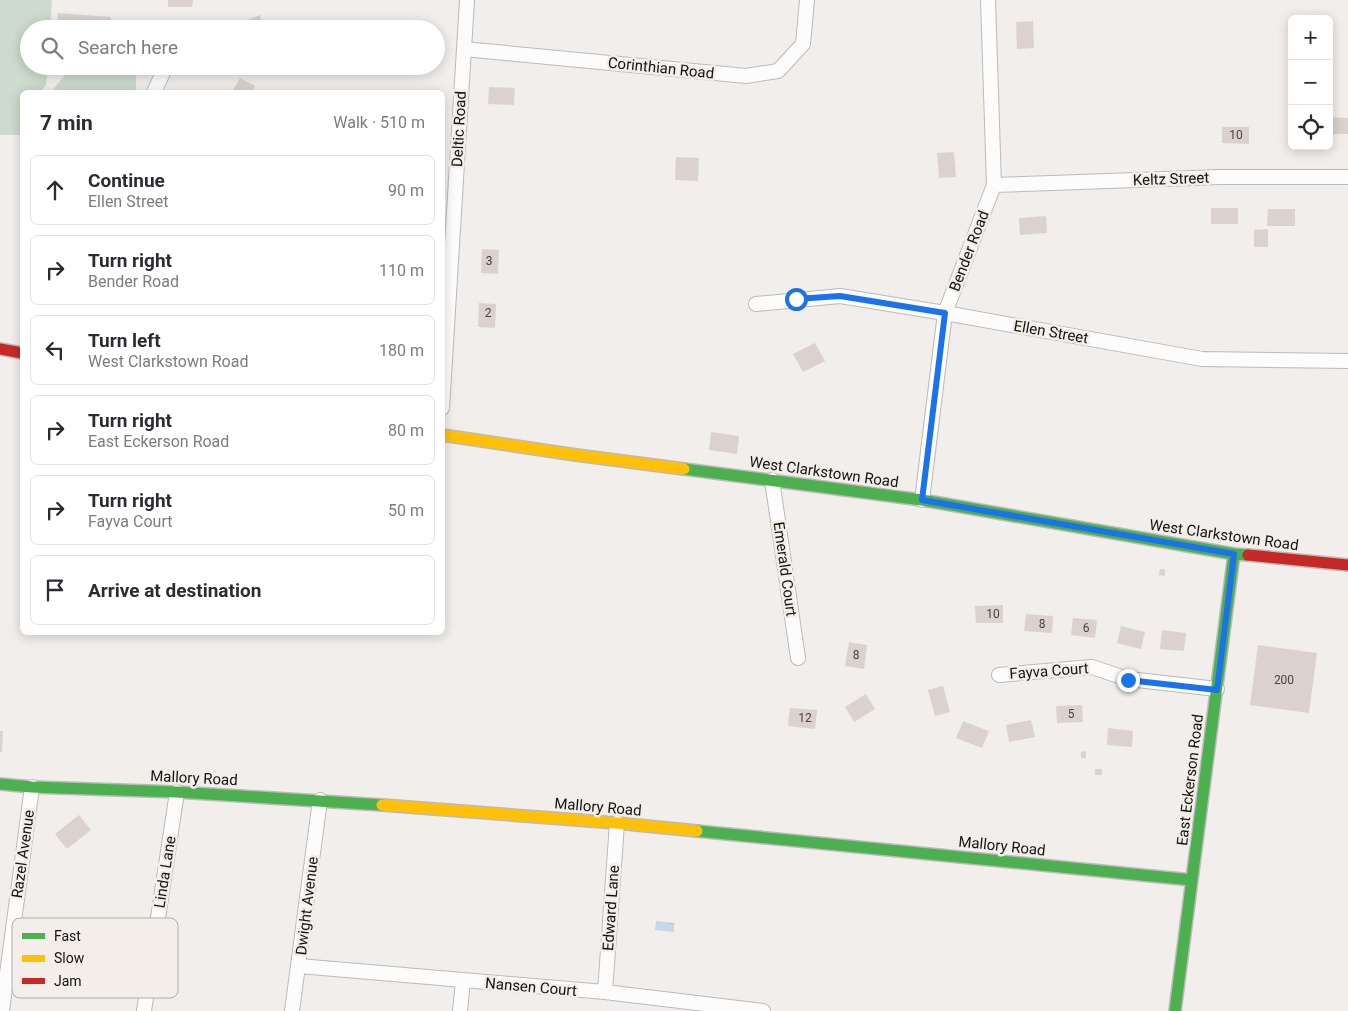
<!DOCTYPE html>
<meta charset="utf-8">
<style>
body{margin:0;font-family:Roboto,sans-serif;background:#f7f7f7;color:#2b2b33}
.controls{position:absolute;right:15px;top:15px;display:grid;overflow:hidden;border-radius:8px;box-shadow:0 2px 12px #0003}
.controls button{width:45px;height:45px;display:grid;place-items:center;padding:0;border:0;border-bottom:1px solid #e1e1e2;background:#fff;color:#2b2b33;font:25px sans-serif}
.stop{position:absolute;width:15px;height:15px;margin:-11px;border:4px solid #1a73e8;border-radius:50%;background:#fff}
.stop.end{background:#1a73e8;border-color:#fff;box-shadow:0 1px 5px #0008}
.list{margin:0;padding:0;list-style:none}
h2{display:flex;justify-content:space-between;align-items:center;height:65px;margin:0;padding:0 20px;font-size:21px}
h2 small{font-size:16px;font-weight:400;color:#7c7c81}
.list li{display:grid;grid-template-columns:32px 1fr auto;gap:15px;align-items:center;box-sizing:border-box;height:70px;margin:0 10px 10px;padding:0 10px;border:1px solid #e1e1e2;border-radius:8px}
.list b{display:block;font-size:19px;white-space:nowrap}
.list p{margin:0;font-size:16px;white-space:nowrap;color:#7c7c81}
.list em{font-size:16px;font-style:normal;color:#7c7c81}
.icon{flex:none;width:28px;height:28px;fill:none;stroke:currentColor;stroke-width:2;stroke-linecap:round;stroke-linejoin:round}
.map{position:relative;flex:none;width:1348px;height:1011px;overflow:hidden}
.search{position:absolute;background:#fff;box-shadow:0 2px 12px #0003;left:20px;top:20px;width:425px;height:55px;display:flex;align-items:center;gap:12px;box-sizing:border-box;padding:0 18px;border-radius:28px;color:#7c7c81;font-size:19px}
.panel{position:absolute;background:#fff;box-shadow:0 2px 12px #0003;left:20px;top:90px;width:425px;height:545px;border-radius:8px}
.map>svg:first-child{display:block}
.pitch{fill:#ccdbce}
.water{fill:url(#water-ripples)}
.building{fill:#dbd2ce}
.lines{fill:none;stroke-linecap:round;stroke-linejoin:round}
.street-casing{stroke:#bcbab8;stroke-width:16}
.fast-casing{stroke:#bcbab8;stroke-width:14}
.slow-casing{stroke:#bcbab8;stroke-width:14}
.jam-casing{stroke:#bcbab8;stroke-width:14}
.street{stroke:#fdfcfc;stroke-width:14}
.fast{stroke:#4caf50;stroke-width:11}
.slow{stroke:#ffc107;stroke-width:11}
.jam{stroke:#c62828;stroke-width:11}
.route{stroke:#1a73e8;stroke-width:6}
.labels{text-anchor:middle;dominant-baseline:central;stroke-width:5;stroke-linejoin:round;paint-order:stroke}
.number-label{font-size:12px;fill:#464340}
.street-label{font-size:15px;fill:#141311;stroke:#f3eee9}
.key{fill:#f3eee9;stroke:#b0aca8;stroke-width:1}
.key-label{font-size:14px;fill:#141311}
</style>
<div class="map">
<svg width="1348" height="1011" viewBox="0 0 1348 1011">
<defs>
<pattern id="water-ripples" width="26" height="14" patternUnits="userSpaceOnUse" patternTransform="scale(1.25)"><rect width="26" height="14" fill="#c4d8ea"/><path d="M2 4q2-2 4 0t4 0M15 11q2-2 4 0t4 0" fill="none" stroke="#a8b8c8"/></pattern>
</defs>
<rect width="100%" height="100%" fill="#f1eeeb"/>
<path class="pitch" d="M0,0H52L50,29H29V66H48L46,85L41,92H22V135H0Z
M69,70L136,75V92H51Z"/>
<path class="water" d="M656,921L674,923V932L655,930Z"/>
<path class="building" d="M168,0H193L192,7H168Z
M58,13L111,17L110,28L57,25Z
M260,15L264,29H246L244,21Z
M1033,21L1034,48L1017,49L1016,22Z
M240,78L255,86L252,92H232Z
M489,87L515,88L514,105L488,104Z
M1329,117L1348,118V134H1329Z
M1222,127H1249V144L1222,143Z
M954,152L956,177L939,178L937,153Z
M676,157L699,158L698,181L675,180Z
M1211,208H1238V224H1211Z
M1268,209H1295V226H1267Z
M1046,216L1047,233L1020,235L1019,218Z
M1268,229V247H1254V230Z
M482,249L499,250L498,274L481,273Z
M479,303L496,304L495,328L478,327Z
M815,343L825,361L803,372L793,354Z
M711,432L739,436L737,454L709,450Z
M1160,569H1165V576L1159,575Z
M1003,605V623H976L975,606Z
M1026,614L1053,616L1052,633L1024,631Z
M1073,618L1097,620L1095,638L1071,635Z
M1121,626L1145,632L1141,649L1117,643Z
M1162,630L1186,633L1184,651L1160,649Z
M849,642L867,645L864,669L845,666Z
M1258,645L1317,653L1309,713L1250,705Z
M943,686L950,712L935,716L928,690Z
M866,694L875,709L854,722L845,707Z
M1082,705L1083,722L1057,723L1056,706Z
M790,708L817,710L815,729L788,726Z
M1031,720L1035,737L1009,742L1006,725Z
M963,721L989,731L982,748L956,738Z
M1108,728L1133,731L1132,747L1107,745Z
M0,731H3L2,752H0Z
M1086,751V758H1081V752Z
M1095,769H1102V775H1095Z
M79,815L91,830L67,849L55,834Z"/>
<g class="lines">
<g class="street-casing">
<path id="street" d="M464,49L746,76L778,71L803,44L807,0
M154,92L166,66
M994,185L1220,177H1348
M756,304L840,296L945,313L1202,359L1348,361
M442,408L467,0
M772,480L798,658
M922,500L945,313L994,185L988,0
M999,675L1092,667L1128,679L1217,689
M299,966L605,992L763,1011
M605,992L617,823
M2,1011L32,787
M144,1011L177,792
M292,1011L320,800
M460,1011L463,981"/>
</g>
<g class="fast-casing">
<path id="fast" d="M684,469L922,500L1234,554L1248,555
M0,784L32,787L177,792L382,805
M697,831L1192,880
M1175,1011L1234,554"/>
</g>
<g class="slow-casing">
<path id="slow" d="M442,435L576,455L684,469
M382,805L617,823L697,831"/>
</g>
<g class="jam-casing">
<path id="jam" d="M0,349L22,353
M1248,555L1348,565"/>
</g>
<use href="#street" class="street"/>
<use href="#fast" class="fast"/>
<use href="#slow" class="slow"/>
<use href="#jam" class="jam"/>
</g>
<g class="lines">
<path class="route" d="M796,299L840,296L945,313L922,500L1234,554L1217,690L1128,680"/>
</g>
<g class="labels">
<g class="number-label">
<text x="1236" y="135">10</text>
<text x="489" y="261">3</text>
<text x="488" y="313">2</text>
<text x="993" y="614">10</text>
<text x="1042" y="624">8</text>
<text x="1086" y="628">6</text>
<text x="856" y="655">8</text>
<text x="1284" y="680">200</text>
<text x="1071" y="714">5</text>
<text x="805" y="718">12</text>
</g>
<g class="street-label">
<text transform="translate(661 68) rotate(6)">Corinthian Road</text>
<text transform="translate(459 129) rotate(-87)">Deltic Road</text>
<text transform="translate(1171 179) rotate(-2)">Keltz Street</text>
<text transform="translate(969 251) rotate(-69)">Bender Road</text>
<text transform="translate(1051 332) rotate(10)">Ellen Street</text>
<text transform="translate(824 472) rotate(8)">West Clarkstown Road</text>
<text transform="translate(1224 535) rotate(8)">West Clarkstown Road</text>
<text transform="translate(785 569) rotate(82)">Emerald Court</text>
<text transform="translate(1049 671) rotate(-4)">Fayva Court</text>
<text transform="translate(194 778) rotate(3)">Mallory Road</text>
<text transform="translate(1190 780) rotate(-83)">East Eckerson Road</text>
<text transform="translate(598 807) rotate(5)">Mallory Road</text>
<text transform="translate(1002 846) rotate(6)">Mallory Road</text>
<text transform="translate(23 854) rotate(-82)">Razel Avenue</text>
<text transform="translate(165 872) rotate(-81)">Linda Lane</text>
<text transform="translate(307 906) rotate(-83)">Dwight Avenue</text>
<text transform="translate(611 908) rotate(-86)">Edward Lane</text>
<text transform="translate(531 987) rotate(5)">Nansen Court</text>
</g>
</g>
<rect x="12" y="918" width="166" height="80" rx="8" class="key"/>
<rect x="22" y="933" width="23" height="6" fill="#4caf50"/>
<rect x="22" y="955" width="23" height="7" fill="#ffc107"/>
<rect x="22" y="978" width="23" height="6" fill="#c62828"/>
<g class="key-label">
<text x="54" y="941">Fast</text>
<text x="54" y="963">Slow</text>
<text x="54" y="986">Jam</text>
</g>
</svg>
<div class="controls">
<button>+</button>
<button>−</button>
<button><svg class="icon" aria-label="locate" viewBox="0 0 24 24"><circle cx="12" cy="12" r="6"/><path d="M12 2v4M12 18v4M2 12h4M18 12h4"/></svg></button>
</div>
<div class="stop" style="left:796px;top:299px"></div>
<div class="stop end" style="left:1128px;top:680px"></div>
<div class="search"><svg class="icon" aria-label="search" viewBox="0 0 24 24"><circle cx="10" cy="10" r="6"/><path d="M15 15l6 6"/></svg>Search here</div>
<section class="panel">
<h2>7 min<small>Walk · 510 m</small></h2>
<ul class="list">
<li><svg class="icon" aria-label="ahead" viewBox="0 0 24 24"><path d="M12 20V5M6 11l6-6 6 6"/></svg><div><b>Continue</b><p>Ellen Street</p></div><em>90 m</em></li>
<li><svg class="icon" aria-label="right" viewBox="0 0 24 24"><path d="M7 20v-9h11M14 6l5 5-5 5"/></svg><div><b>Turn right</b><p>Bender Road</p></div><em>110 m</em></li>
<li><svg class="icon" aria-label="left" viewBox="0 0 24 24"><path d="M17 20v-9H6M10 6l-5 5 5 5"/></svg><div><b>Turn left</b><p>West Clarkstown Road</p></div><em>180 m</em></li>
<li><svg class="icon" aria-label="right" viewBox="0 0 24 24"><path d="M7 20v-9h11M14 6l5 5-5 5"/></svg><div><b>Turn right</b><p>East Eckerson Road</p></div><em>80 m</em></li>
<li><svg class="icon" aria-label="right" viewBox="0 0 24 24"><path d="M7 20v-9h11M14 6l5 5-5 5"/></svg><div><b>Turn right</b><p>Fayva Court</p></div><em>50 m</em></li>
<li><svg class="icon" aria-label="arrive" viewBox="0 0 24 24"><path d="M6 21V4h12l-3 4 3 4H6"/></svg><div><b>Arrive at destination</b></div></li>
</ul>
</section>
</div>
